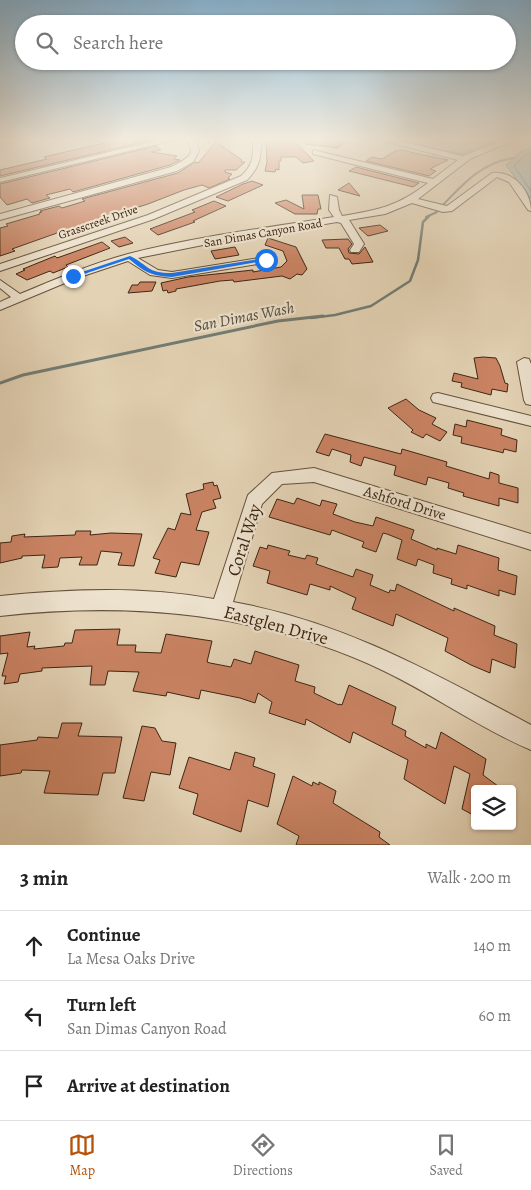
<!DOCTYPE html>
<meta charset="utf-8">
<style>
body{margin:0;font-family:Alegreya,serif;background:#f2f2f2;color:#222}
.controls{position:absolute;right:15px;bottom:15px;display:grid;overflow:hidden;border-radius:5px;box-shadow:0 1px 4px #0004}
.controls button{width:45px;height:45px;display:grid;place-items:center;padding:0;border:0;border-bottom:1px solid #e0e0e0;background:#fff;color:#222;font:25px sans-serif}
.stop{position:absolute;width:15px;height:15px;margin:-11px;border:4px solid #1a73e8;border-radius:50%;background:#fff}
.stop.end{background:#1a73e8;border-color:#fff;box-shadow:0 1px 5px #0008}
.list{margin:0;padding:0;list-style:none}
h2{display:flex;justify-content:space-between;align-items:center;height:65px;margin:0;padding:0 20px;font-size:21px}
h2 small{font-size:16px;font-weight:400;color:#767676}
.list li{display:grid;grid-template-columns:32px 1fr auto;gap:15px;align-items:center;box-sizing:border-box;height:70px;padding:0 20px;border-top:1px solid #e0e0e0}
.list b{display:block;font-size:19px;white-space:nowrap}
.list p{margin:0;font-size:16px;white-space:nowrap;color:#767676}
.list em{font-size:16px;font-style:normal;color:#767676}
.icon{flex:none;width:28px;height:28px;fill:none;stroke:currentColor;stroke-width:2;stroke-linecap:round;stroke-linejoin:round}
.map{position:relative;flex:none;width:531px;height:845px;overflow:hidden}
.search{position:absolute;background:#fff;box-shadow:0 1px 4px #0004;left:15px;right:15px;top:15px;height:55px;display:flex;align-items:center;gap:12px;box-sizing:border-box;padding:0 18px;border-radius:28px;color:#767676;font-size:19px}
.sheet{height:275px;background:#fff}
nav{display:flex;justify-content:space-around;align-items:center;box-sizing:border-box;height:70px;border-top:1px solid #e0e0e0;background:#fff;font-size:14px;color:#767676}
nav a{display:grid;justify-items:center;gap:2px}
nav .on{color:#b45309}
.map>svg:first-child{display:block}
.green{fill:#b3bc8e;stroke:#787150}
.water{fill:#97b6b5;stroke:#737c74}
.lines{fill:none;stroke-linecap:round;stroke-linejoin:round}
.shore{stroke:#6a6e64;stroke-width:1}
.stream-far2{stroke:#737c74;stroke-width:2}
.stream-far1{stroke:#737c74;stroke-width:2.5}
.stream{stroke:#737c74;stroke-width:3}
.building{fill:#ca8363;stroke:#3d2613}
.minor-casing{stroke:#66513b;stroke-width:2}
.minor{fill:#ede2ce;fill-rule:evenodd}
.route{fill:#1a73e8}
.labels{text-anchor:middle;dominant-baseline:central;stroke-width:4.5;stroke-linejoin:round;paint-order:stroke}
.far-street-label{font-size:12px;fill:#3d2613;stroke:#ede2ce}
.street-label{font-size:15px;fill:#3d2613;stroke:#ede2ce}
.water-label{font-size:16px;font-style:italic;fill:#544a3c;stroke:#ede2ce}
.near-street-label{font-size:18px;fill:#3d2613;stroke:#ede2ce}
</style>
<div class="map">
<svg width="531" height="845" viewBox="0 0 531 845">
<rect width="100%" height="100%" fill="#e3d2b4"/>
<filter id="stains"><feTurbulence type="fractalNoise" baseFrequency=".004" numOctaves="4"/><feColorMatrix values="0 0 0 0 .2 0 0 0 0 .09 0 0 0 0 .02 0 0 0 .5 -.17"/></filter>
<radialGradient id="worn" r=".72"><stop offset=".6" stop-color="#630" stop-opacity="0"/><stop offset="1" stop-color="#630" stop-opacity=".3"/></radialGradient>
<path class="green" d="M410,139H500L462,154L405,143Z"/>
<path class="water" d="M531,148V199L506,165L522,151Z"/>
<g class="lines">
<path class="shore" d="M531,153L524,156L514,166L531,191"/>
<path class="stream-far2" d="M442,206C463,184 482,162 514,158
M426,217L437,212"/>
<path class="stream-far1" d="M311,318L335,315L371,306L410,281L418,260L423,222L429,216"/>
<path class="stream" d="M0,383L23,375L278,321L323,316"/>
</g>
<path class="building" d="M121,139L148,141L0,176V170L47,159L44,157Z
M266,139L294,141L314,161L303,163L296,157H281V161H279V170L276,169L275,172L265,171L267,162Z
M306,139H348L338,148L305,144Z
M216,142L242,160L241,162H245L236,170H225V172L232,174L228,178L230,179L209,188L202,185L184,190L148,204L57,233L12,249L15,251L0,256V228L8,226L6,224L40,214L39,213L42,212L40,211L59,206L62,208L85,201L82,199L178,173L195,162L198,163Z
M156,146L161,150L151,152L177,156L174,159L180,160L170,165L73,192L70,189L46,195L50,198L32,203L27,199L7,205L0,197V184Z
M402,150L419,154L448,160L430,169L436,171L429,176L366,161L372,157L382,159L395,151Z
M356,167L419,183L413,187L349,171Z
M252,181L263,185L228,201L216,197L243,184Z
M349,183L360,196L338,190Z
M302,195H318L321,209H318L317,214H295L275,203L286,200L304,209Z
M214,201L226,206L193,221L195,222L158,235L150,229L195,212L192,210Z
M380,225L388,231L368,236L359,228Z
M125,237L133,243L119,247L111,241Z
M268,238L296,247L307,269L302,275L297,274L290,279L282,276L234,282L233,280L220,281L176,289V291L168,293L167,290L163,291L161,283L188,277L253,270V272L281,267L287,261L283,251L265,245Z
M348,239L352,244L348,249L349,253L359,254L365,247L373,262L352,264L349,259H345L339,248H326L322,240Z
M102,242L110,248L66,265L68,267L53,273L50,271L27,280L16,274L25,270L23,269L55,256L57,258Z
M235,247L239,255L215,259L211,251Z
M140,282H156L152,291L128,293L132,285H138Z
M483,357L496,358L500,366L505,383L508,384L507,392L492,389L491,395L461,387L462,383L452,381L454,373L478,379L474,358Z
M406,399L419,410L436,418L432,424L447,432L440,441L426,434L423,438L411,432L413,430L388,408Z
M467,420L502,429L501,435L517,440L516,452L504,449L503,453L500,452L461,443L462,437L453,435L455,424L466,427Z
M325,434L401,454L402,449L447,462L446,466L489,479L490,472L499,475V483L518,488V503L499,498V506L463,496L464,493L448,488L449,483L428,477L426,485L394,475L396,466L364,457L361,466L350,462L351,455L332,449L329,456L316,452Z
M213,482L214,486L217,485L221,498L213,500L216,508L202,512L196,530L209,532L199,565L181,562L176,577L155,573L160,560L153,558L168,528L175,530L181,513L191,515L186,494L204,489L203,484Z
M297,498L320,506L322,500L337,504L333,514L355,522L373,526L376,517L414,530L411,539L437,550V548L456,554L458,545L499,558L498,570L517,576L515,595L499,590V596L467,585V589L451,584L452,579L433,573L434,565L418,559L416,566L397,559L402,540L387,534L383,533L376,552L362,547L364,542L332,530L330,535L269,517L277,499L294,504Z
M76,531H91L90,535L111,533L142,534L134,566L118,565L122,553L101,551L97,565H79L82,557L60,558L58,567L42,568L45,555L22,556V558L0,563V543L11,542L12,536L25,534L24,537L75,535Z
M268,545L290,551L288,555L305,559L307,555L318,558L316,564L353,577L356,569L373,575L370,585L389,593L390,590L395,591L397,584L454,611V608L495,626L494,635L517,644L515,668L492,659L490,673L471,665L445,651L448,638L396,614L393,626L352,609L356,598L330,586V590L310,584L307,595L267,583L270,571L253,566L260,547L267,549Z
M120,629L117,645H136L135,652L161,653L166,634L212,641L207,662L210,663L231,667L234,659L251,664L255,651L299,665L295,681L315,687L314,693L339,705V704L342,705L349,685L396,707L392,724L406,731L405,736L426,748V744L436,749L441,732L486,759L483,775L502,789H475V816L462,809L470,774L454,766L445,804L404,779L408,760L353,732L350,743L306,719L305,725L269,713L272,702L258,693L255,703L240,698L201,690L199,699L167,692L166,696L133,691L139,672L108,671L105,685H90L92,666L42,668V671L20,674L18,682L4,684L6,676H2L8,653L0,654V636L30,632L27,647L35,646L34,649L64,646L65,643H72L75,630Z
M62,723H82L78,736L122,737L115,773H103L98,795L44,793L50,771L22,770L21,773L0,776V745L37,740L38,737L58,738Z
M142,726L155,728L162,741L176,743L170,775L151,772L144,801L123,798Z
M235,752L255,758L253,766L275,774L268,807L248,800L241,832L193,814L198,794L179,788L189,757L230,770Z
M293,776L312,786L313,782L319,785V782L336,791L333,803L380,832L379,837L390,845H296L299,836L277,824Z"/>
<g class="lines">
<g class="minor-casing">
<path id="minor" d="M164,139H178L0,182V178Z
M185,139C194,139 197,141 199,151L193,162L177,171L0,220V214L171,167C184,160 200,154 185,139Z
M253,139H261C261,157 260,167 247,180L154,219L0,271V264L148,215L241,176C254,165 253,155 253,139Z
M376,139H390L463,156L506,139H517L470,159L418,199L447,206L492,173C513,170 531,191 531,211L528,210L509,182L497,177L452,211L443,212L412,203L385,214L349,220L364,244L359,252H351L350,250L354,244L341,223L337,222L213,243L138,258L158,270L172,272L266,257L270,258L271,260L270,262L172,278L150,275L128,261L77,278L0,310V302L11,297L0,288V280L20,294C56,279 91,264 128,254C195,237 265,228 334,217L329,210L330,195L337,197L339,210L342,216C379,210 398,206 428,183L313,154V150L433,179L458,160Z
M524,358L529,359L531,364V405L526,404L524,400L517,362Z
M438,393L531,416V426L433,402L431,398L433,394Z
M314,468L531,534V550L314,482L282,484L262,504L233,602C345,622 433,673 531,725V750C481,729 434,695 384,671C262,613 133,601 0,616V596C71,589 143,586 214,599L248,495L272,473Z"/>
</g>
<use href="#minor" class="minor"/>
</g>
<linearGradient id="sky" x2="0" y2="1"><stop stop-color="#87b5d4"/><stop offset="0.54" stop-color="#f2ebdd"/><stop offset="1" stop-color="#f2ebdd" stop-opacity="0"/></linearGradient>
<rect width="531" height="258" fill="url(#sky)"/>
<path class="route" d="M130,256C150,266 146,273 172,273L266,258L269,260L172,277C151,276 145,272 129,259L75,277L70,276Z"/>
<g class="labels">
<g class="far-street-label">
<text transform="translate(98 222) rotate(-19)">Grasscreek Drive</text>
<text transform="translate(263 233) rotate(-10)">San Dimas Canyon Road</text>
</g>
<g class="street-label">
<text transform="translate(405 503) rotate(17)">Ashford Drive</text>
</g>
<g class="water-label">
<text transform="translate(244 317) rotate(-11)">San Dimas Wash</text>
</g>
<g class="near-street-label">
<text transform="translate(244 540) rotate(-72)">Coral Way</text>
<text transform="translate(276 625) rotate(15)">Eastglen Drive</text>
</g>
</g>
<rect width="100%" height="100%" filter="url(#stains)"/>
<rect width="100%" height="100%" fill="url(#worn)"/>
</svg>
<div class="controls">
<button><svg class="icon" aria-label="layers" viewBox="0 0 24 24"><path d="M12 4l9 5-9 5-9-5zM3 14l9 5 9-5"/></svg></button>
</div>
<div class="stop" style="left:266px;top:260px"></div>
<div class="stop end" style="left:73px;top:276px"></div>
<div class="search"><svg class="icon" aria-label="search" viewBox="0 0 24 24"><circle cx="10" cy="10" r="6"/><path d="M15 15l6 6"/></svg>Search here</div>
</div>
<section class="sheet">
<h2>3 min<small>Walk · 200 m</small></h2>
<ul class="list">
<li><svg class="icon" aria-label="ahead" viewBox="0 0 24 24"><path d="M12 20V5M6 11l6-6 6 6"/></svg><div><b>Continue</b><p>La Mesa Oaks Drive</p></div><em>140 m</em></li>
<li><svg class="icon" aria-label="left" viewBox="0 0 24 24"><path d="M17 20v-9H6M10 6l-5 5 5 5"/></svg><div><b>Turn left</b><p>San Dimas Canyon Road</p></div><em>60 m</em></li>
<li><svg class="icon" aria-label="arrive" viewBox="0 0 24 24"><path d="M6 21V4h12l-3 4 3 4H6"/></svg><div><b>Arrive at destination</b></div></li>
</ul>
</section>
<nav>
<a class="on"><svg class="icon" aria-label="map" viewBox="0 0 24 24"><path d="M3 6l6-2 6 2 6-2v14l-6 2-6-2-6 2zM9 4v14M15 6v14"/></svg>Map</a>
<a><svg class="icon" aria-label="directions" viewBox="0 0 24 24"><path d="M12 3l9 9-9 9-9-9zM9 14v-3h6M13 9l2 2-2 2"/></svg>Directions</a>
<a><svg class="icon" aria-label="saved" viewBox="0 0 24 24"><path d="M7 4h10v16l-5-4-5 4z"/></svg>Saved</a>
</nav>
